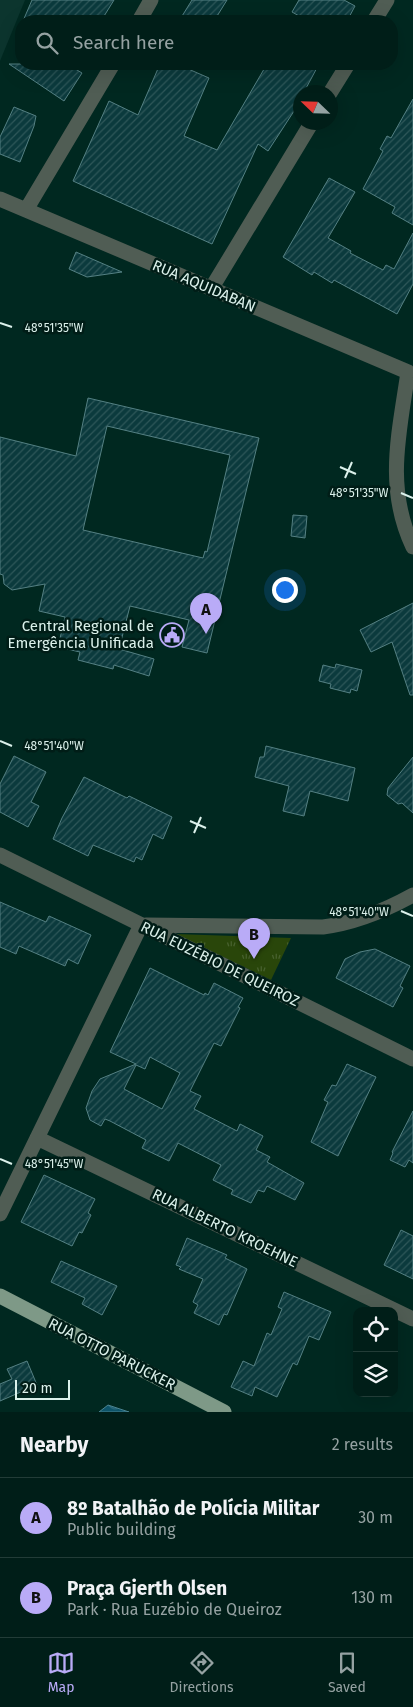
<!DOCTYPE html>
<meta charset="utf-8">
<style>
body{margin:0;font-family:"Fira Sans",sans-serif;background:#0e2b25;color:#f1f3f6}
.controls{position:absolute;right:15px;bottom:15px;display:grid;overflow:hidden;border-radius:10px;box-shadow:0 5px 20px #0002}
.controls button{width:45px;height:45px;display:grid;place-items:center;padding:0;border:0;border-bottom:1px solid #223c37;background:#001e18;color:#f1f3f6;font:25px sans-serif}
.compass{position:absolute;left:293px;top:85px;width:45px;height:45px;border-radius:50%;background:#001e18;box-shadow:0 5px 20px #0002;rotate:293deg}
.scale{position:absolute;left:15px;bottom:12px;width:55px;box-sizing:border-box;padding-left:5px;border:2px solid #dbf1eb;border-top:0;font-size:14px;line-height:18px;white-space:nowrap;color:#dbf1eb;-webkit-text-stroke:4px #001d17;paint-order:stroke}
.you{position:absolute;left:284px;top:589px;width:18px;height:18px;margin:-12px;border:4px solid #fff;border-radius:50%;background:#1a73e8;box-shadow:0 0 0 8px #1a73e833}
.badge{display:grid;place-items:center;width:32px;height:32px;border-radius:50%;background:#b9abf7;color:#111;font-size:16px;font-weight:700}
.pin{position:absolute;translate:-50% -41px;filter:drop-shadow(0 1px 2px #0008)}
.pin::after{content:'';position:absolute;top:26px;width:18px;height:15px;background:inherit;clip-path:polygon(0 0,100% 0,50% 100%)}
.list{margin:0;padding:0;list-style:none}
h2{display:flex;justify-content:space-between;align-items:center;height:65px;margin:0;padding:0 20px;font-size:21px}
h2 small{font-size:16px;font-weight:400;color:#95a2a2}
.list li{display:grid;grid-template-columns:32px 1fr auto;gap:15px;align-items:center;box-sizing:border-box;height:80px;padding:0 20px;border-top:1px solid #223c37}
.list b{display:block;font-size:19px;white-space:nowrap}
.list p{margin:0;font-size:16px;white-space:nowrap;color:#95a2a2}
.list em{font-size:16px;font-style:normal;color:#95a2a2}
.icon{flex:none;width:28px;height:28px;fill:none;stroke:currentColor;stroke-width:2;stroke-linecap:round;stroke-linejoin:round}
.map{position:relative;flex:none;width:413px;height:1412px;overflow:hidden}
.search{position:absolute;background:#001e18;box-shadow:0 5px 20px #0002;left:15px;right:15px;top:15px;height:55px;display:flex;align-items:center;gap:12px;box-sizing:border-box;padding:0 18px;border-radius:20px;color:#95a2a2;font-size:19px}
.sheet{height:225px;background:#001e18}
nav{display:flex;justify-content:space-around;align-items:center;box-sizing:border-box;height:70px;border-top:1px solid #223c37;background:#001e18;font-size:14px;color:#95a2a2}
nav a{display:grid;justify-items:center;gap:2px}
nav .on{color:#b9abf7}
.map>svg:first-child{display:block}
.built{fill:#0c352e}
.grass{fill:url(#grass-tufts)}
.water{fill:url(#water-waves);stroke:#4b8390}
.building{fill:url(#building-hatch);stroke:#548083;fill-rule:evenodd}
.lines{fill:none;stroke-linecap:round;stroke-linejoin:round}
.minor{stroke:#505d54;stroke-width:15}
.major{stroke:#7e9987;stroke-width:15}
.ticks{fill:none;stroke:#dbf1eb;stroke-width:2}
.labels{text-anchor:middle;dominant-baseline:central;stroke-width:5;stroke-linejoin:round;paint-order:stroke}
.street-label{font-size:15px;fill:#dbf1eb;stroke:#001d17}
.poi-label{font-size:15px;fill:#dbf1eb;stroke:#001d17;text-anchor:end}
.ticks-label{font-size:12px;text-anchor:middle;fill:#dbf1eb;stroke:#001d17;stroke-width:5;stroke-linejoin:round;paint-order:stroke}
</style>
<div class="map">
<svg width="413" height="1412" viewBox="0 0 413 1412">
<defs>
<pattern id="grass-tufts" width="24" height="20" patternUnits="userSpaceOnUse" patternTransform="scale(1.25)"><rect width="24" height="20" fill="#29460a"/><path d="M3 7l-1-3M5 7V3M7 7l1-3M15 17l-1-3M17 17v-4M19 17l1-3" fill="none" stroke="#47612e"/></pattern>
<pattern id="water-waves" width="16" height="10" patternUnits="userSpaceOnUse" patternTransform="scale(1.25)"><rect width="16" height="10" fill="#0d5469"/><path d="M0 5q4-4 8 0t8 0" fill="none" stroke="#306d7f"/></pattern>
<pattern id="building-hatch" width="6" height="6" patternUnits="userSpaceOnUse" patternTransform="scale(1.25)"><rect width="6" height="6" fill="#0b3a3d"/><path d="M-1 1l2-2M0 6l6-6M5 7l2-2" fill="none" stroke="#2e5759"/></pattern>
</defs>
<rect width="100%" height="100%" fill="#002820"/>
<path class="built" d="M0,0H25L0,61Z"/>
<path class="grass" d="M175,934L291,938L271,980Z"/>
<path class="water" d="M108,1405L129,1412H99Z"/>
<path class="building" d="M32,0H114L101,21H23Z
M192,0H227L214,21H179Z
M299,0H344L355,6L347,21H308L292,12Z
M9,64H67L82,73L64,101Z
M160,64H188L186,68L209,78L184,136L217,150L267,64H319L304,92H300V99L296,108L268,151L258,144L212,244L73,181L109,101L138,115Z
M413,99V225L392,213L395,207L363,189L383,151L380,149L387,136L391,138Z
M14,107L36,116L34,126L20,162L0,154V137Z
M329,178L355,192L328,238L351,251L350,253L383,270L386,265L394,269L413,233V284L397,314L334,280L332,283L314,272L312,275L283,257Z
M76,252L122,272L87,277L69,269Z
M88,398L259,438L207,653L182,647L189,620L130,606L119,649L154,659L149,676L114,665L113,669L78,660L80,652L58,647L65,617L39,611L45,584L12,590L4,584L3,575L0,574V437L76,456ZM107,426L230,455L207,552L205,551L203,558L83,530Z
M293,515L307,516L305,538L291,536Z
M413,603V695H410L392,642L371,652L360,630Z
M336,664L362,670L357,691L351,689L350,693L330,688L331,684L319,681L323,665L335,668Z
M266,746L355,768L348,801L310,791L304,816L283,811L289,786L255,777L260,757H264Z
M14,756L46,772L31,802L39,806L28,827L0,812V784Z
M413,757V813L402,803L398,804L387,795L388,788Z
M84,777L127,798L129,796L172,817L163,839L153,834L142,860L136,857L134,862L93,845L88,856L53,839L62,818Z
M0,902L46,922L49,916L91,935L78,964L68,959L65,966L19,946L16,954L0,947Z
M375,949L410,966L400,986L403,988L393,1007L336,978L345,959L360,952Z
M150,968L204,995L205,993L208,995L214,983L243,998L238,1007L240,1008L221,1046L214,1043L190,1091L201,1096L194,1109L237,1131L240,1124L263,1136L256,1150L270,1157L267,1162L304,1183L295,1200L267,1186L264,1192L258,1190L251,1203L231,1194L233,1190L213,1180L221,1165L178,1143L169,1161L142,1148L146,1140L110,1121L105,1119L101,1126L90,1120L86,1108L92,1091L100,1079L136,1064L110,1052ZM150,1057L180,1073L162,1109L124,1089L136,1065L145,1069Z
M347,1064L376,1077L338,1156L311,1142L328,1102L324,1100L332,1085L336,1086Z
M413,1111V1163L409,1160L405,1167L390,1160L393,1153L392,1152Z
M44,1175L95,1199L88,1213L91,1215L82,1233L79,1232L72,1246L21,1222Z
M401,1230L413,1236V1279L384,1265Z
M187,1238L227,1255L225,1258L247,1269L227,1315L224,1314L219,1325L194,1313L198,1305L193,1302L203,1279L179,1269L181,1267L176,1265Z
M61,1261L117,1286L102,1315L82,1304L85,1298L51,1282Z
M284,1292L331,1312L319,1340L309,1336L297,1365L293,1363L277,1397L255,1387L252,1396L231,1387L243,1361L254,1366L267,1333L271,1335L282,1309L278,1307Z
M27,1361L37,1385L0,1401V1384L12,1379L7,1369Z"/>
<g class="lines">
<path class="minor" d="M139,21L151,0
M374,21L387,0
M330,93L348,64
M0,199L408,372
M26,210L113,64
M211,289L312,122
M408,372C399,434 385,488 413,547
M0,855L413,1059
M146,925L323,927C355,923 384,911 413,895
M37,1138L413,1319
M0,1214L141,925"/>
<path class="major" d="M0,1296L224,1412"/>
</g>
<path class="ticks" d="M0,323L12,327M340,467L356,474M345,478L352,462M401,493L413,498M0,741L12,746M190,821L206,828M194,833L201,817M401,911L413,916M0,1159L12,1164"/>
<defs>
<g id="civic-ring" transform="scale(1.25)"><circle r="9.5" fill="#001d17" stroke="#b9abf7" stroke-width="1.5"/><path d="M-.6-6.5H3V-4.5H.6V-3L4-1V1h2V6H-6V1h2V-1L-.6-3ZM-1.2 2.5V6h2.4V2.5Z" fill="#b9abf7"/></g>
</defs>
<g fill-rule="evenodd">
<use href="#civic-ring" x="172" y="635"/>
</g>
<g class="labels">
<g class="street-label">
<text transform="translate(204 286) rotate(23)">RUA AQUIDABAN</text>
<text transform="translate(220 964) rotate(26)">RUA EUZÉBIO DE QUEIROZ</text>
<text transform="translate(225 1228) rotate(26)">RUA ALBERTO KROEHNE</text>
<text transform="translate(112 1354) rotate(27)">RUA OTTO PARUCKER</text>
</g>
<g class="poi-label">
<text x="154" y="626">Central Regional de<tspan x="154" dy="17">Emergência Unificada</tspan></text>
</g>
</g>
<g class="ticks-label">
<text x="54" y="332">48°51'35"W</text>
<text x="359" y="497">48°51'35"W</text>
<text x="54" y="750">48°51'40"W</text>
<text x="359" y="916">48°51'40"W</text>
<text x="54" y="1168">48°51'45"W</text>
</g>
</svg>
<div class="controls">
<button><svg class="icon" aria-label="locate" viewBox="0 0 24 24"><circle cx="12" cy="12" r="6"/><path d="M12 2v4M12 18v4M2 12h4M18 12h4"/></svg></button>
<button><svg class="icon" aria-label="layers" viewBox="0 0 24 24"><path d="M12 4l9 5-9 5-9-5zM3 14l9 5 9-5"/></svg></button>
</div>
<svg class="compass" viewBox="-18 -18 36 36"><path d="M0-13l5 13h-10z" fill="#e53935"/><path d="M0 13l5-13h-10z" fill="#95a2a2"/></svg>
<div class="scale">20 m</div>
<div class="you"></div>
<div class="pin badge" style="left:206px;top:634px">A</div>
<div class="pin badge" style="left:254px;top:959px">B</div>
<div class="search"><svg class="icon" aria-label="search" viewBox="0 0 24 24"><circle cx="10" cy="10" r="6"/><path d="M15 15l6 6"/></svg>Search here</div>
</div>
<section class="sheet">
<h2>Nearby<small>2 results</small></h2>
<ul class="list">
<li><span class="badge">A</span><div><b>8º Batalhão de Polícia Militar</b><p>Public building</p></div><em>30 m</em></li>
<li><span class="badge">B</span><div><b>Praça Gjerth Olsen</b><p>Park · Rua Euzébio de Queiroz</p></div><em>130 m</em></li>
</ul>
</section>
<nav>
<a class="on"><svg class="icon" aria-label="map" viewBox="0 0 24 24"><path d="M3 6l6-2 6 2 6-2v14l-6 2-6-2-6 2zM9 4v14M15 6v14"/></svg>Map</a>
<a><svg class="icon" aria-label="directions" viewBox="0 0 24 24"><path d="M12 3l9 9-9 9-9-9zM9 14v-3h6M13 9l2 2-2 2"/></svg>Directions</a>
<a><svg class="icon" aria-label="saved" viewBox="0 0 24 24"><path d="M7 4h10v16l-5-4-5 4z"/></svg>Saved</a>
</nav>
